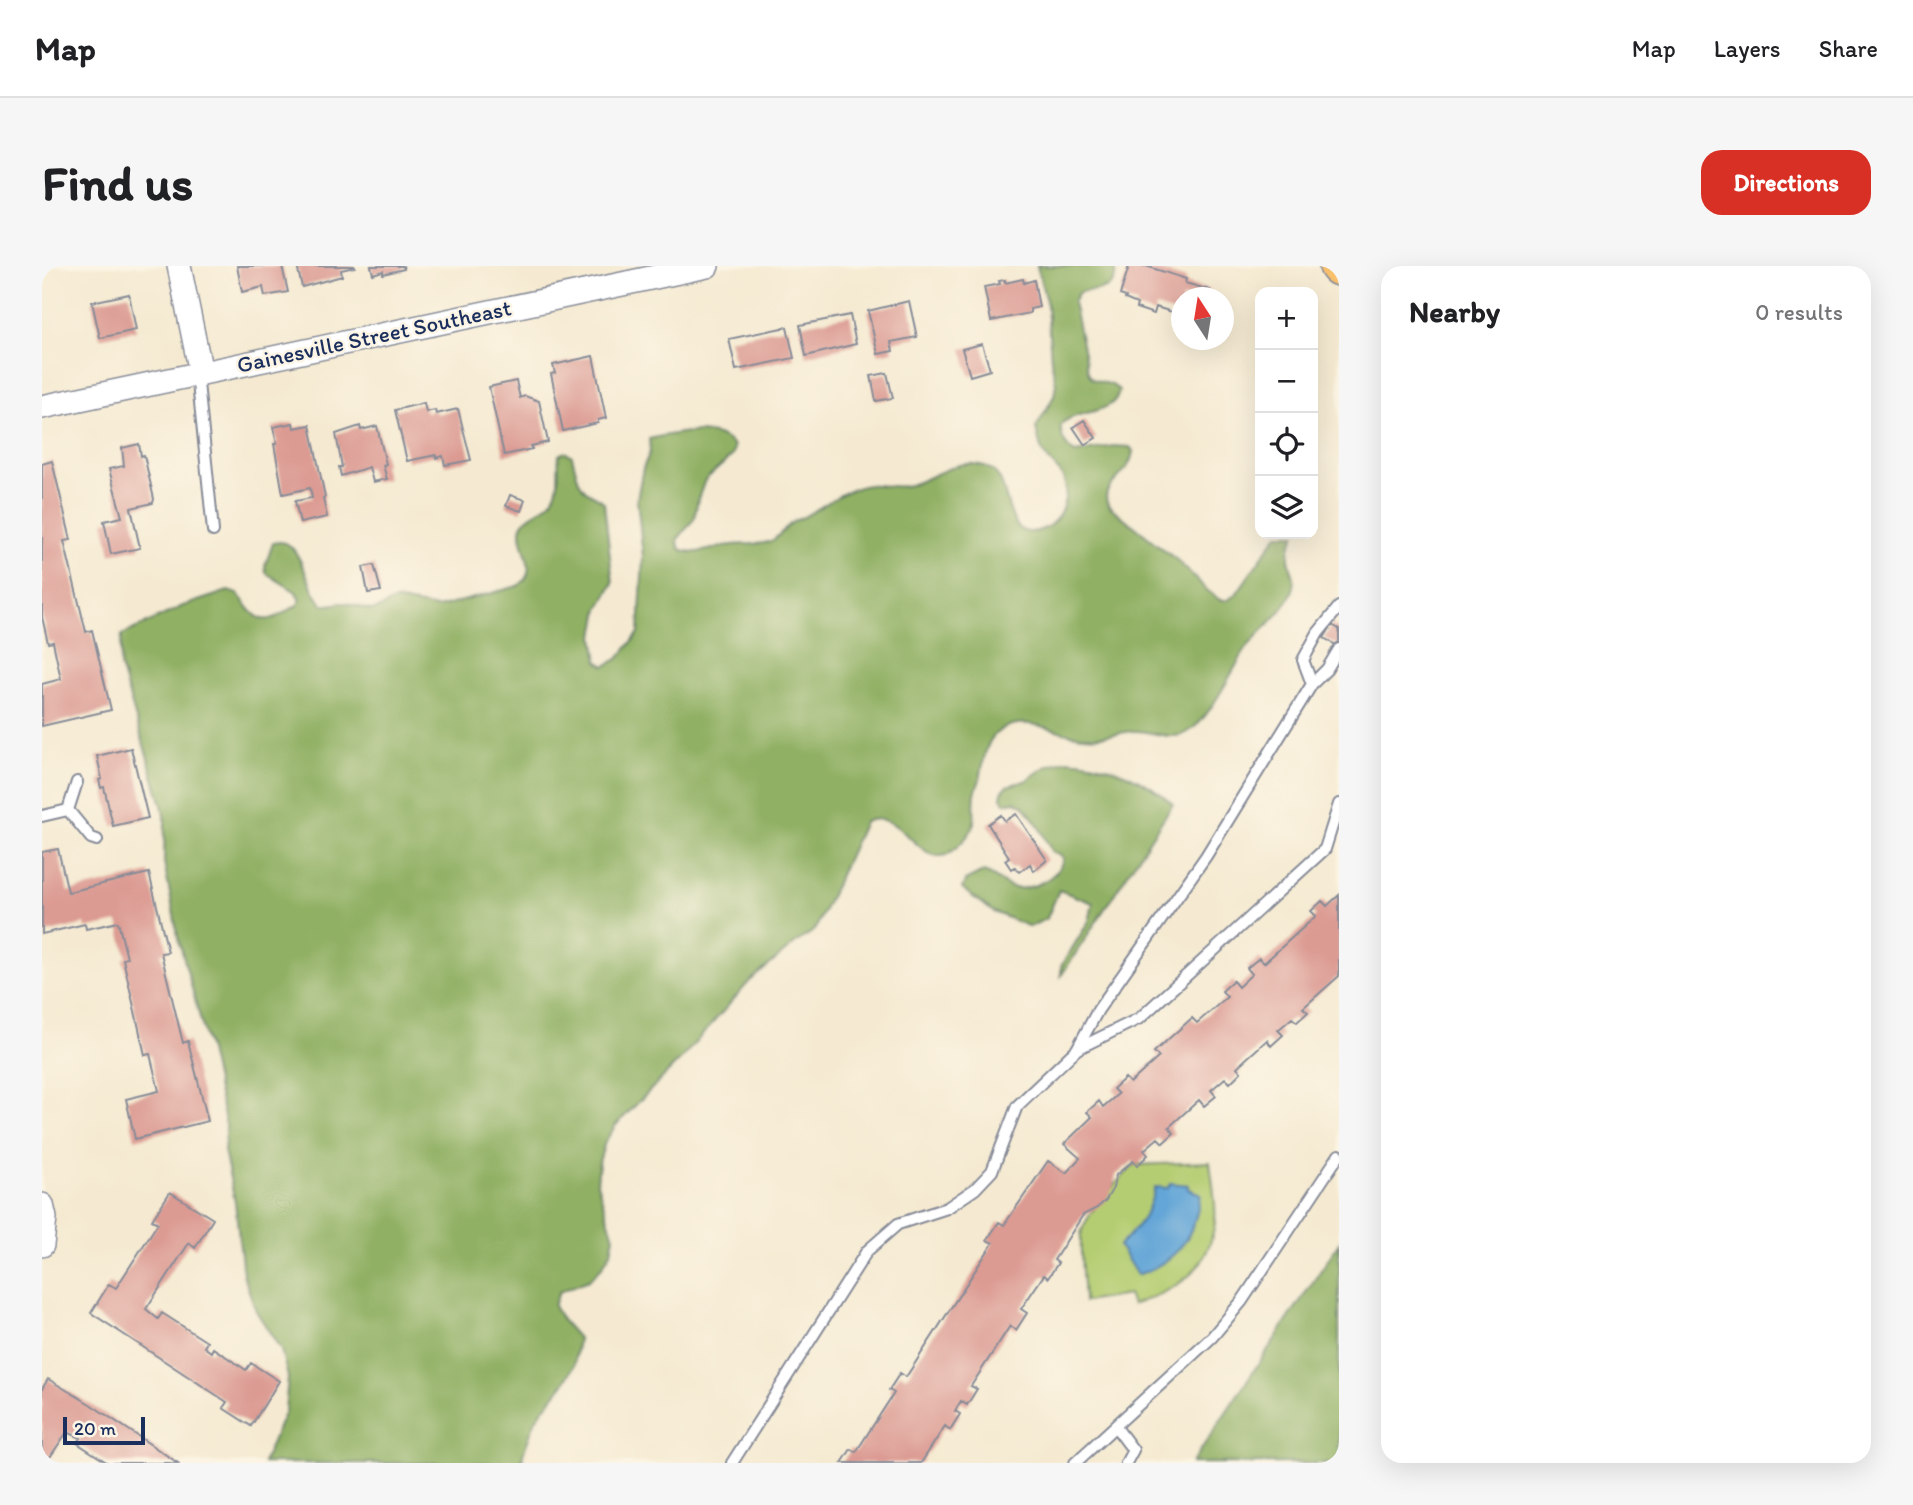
<!DOCTYPE html>
<meta charset="utf-8">
<style>
body{margin:0;font-family:Itim,sans-serif;background:#f6f6f6;color:#202124}
.controls{position:absolute;right:21px;top:21px;display:grid;overflow:hidden;border-radius:14px;box-shadow:0 7px 28px #0002}
.controls button{width:63px;height:63px;display:grid;place-items:center;padding:0;border:0;border-bottom:2px solid #e0e0e0;background:#fff;color:#202124;font:35px sans-serif}
.compass{position:absolute;left:1129px;top:21px;width:63px;height:63px;border-radius:50%;background:#fff;box-shadow:0 7px 28px #0002;rotate:348deg}
.scale{position:absolute;left:21px;bottom:18px;width:82px;box-sizing:border-box;padding-left:7px;border:4px solid #1b2f5e;border-top:0;font-size:19px;line-height:24px;white-space:nowrap;color:#1b2f5e;-webkit-text-stroke:5px #fcf5e5;paint-order:stroke}
.list{margin:0;padding:0;list-style:none}
h2{display:flex;justify-content:space-between;align-items:center;height:91px;margin:0;padding:0 28px;font-size:30px}
h2 small{font-size:23px;font-weight:400;color:#757577}
.icon{flex:none;width:38px;height:38px;fill:none;stroke:currentColor;stroke-width:2;stroke-linecap:round;stroke-linejoin:round}
.map{position:relative;flex:none;width:1297px;height:1197px;overflow:hidden;border-radius:21px}
header{display:flex;align-items:center;gap:42px;box-sizing:border-box;height:98px;padding:0 35px;background:#fff;border-bottom:2px solid #e0e0e0}
header strong{font-size:33px}
nav{display:flex;gap:38px;margin-inline-start:auto;font-size:24px}
.intro{display:flex;align-items:center;justify-content:space-between;box-sizing:border-box;height:168px;padding:0 42px}
h1{margin:0;font-size:49px}
.button{padding:18px 32px;border-radius:21px;background:#d93025;color:#fff;font-size:24px;font-weight:700}
main{display:flex;gap:42px;padding:0 42px}
aside{flex:1;background:#fff;border-radius:21px;box-shadow:0 7px 28px #0002}
.map>svg:first-child{display:block}
.green{fill:#b5cd72;stroke:#687e68;stroke-width:2}
.forest{fill:#90b064;stroke:#567061;stroke-width:2}
.water{fill:#63a6d7;stroke:#3f6a9a;stroke-width:2}
.building{fill:#db9a92}
.lines{fill:none;stroke-linecap:round;stroke-linejoin:round}
.service-casing{stroke:#888c98;stroke-width:14}
.minor-casing{stroke:#888c98;stroke-width:26}
.trunk-casing{stroke:#888c98;stroke-width:40}
.service{stroke:#fff;stroke-width:10}
.minor{stroke:#fff;stroke-width:23}
.trunk{stroke:#f8bf6c;stroke-width:37}
.labels{text-anchor:middle;dominant-baseline:central;stroke-width:5;stroke-linejoin:round;paint-order:stroke}
.street-label{font-size:23px;fill:#1b2f5e;stroke:#fcf5e5}
</style>
<header>
<strong>Map</strong>
<nav><a>Map</a><a>Layers</a><a>Share</a></nav>
</header>
<div class="intro"><h1>Find us</h1><a class="button">Directions</a></div>
<main>
<div class="map">
<svg width="1297" height="1197" viewBox="0 0 1297 1197">
<rect width="100%" height="100%" fill="#fcf5e5"/>
<filter id="ink" filterUnits="userSpaceOnUse"><feTurbulence type="fractalNoise" baseFrequency=".0143" numOctaves="2"/><feDisplacementMap in="SourceGraphic" scale="14" xChannelSelector="R" yChannelSelector="G"/><feConvolveMatrix kernelMatrix="1 2 1 2 8 2 1 2 1" color-interpolation-filters="sRGB"/></filter>
<filter id="wash" filterUnits="userSpaceOnUse"><feTurbulence type="fractalNoise" baseFrequency=".00686" numOctaves="4" result="noise"/><feDisplacementMap in="SourceGraphic" scale="28" xChannelSelector="R" yChannelSelector="G"/><feGaussianBlur stdDeviation="1.57" result="paint"/><feColorMatrix in="noise" values="0 0 0 0 0 0 0 0 0 0 0 0 0 0 0 0 0 1.4 0 .05"/><feComposite in="paint" operator="in"/></filter>
<g filter="url(#wash)">
<rect width="100%" height="100%" fill="#f5ead1"/>
<path class="green" d="M1168,896C1170,915 1175,938 1173,956C1166,1008 1134,1023 1090,1039L1086,1029L1042,1036C1042,1021 1036,975 1040,964C1048,943 1076,915 1092,899Z"/>
<path class="forest" d="M995,0H1072C1079,27 1055,23 1037,26L1031,36L1046,106L1050,113L1070,119L1077,124C1073,150 1035,143 1019,158C1018,170 1023,180 1033,187L1071,180L1088,181L1091,185C1088,213 1054,219 1067,240L1136,295L1166,325L1178,334H1186L1194,328L1236,268H1254C1249,277 1245,288 1248,298C1250,307 1255,314 1251,324C1243,346 1220,362 1205,382C1189,404 1166,461 1139,469C1123,473 1107,464 1092,465C1067,468 1055,474 1029,468C1006,463 980,449 957,465C942,476 942,496 938,513C937,518 934,523 933,528C930,555 939,559 916,580C912,584 909,587 904,589C875,598 858,540 822,556L773,664L755,676L707,716L638,794L574,859L563,876L557,896L555,917L572,971L569,986L560,1001L547,1014L517,1026L512,1040L520,1054L536,1072L532,1100L522,1117L494,1153L481,1188L480,1197H221L243,1145L246,1111L239,1084L214,1045L201,1008L193,936L182,885L184,860L167,785L136,671L122,596L123,555L120,539L78,400L80,369L141,340L186,325L196,328C213,350 218,363 245,345C251,341 255,342 258,335L254,326L224,307L223,300L231,277C237,276 242,275 247,279C261,290 267,324 281,339C289,340 297,336 304,337C333,342 322,352 353,334L395,342L476,320C498,305 479,286 479,266C479,248 500,247 508,236C520,222 515,205 517,189L523,186L530,190C533,200 535,216 542,223C548,229 556,230 562,237L571,317L557,343L552,370L556,395L563,400L576,393L597,367L601,291L595,233L601,202L608,186L607,173C632,167 673,158 692,180L691,189L663,214L656,233L652,253L635,274L638,283C653,290 668,283 684,280C700,276 719,281 731,274C738,269 744,261 751,256C755,253 761,252 765,249C786,238 803,222 827,219C839,218 852,222 864,220C892,214 920,185 950,204C971,217 960,281 1001,263C1020,255 1030,226 1019,208C1014,201 1006,195 1002,188C997,181 996,170 994,162L1012,130L1014,117L1009,94L1005,39Z
M1025,494C1064,496 1103,512 1131,538L1019,710V700L1047,655L1051,637L1017,624L1005,652L988,661L952,646L920,623L923,615L941,606C952,608 959,618 969,621C987,627 1020,611 1021,591L1010,586L996,559L982,540L973,535L964,537L959,532L960,526L965,520L983,515L1005,500Z
M1297,977V1197H1150Z"/>
<path class="water" d="M1128,917L1146,919V923L1159,928C1152,970 1138,994 1095,1009L1077,980C1097,960 1107,948 1113,921L1126,922Z"/>
<g id="blocks">
<path class="building" d="M195,0H240L246,26L223,30L221,21L200,26Z
M255,0H312L313,1L299,4L300,10L260,21Z
M329,0H361L362,3L341,8V5L331,8Z
M1087,0H1104L1144,13L1143,17L1168,24L1167,28L1172,29V32H1140V46L1134,44L1133,47L1114,41L1112,48L1094,42L1095,38L1083,33L1084,31L1078,29Z
M981,13L982,17L992,14L997,41L988,43V47L949,55L942,21L958,18L957,15L963,14V17Z
M87,28L94,64L58,72L50,36Z
M867,35L875,71L849,76L851,85L836,88L826,45Z
M808,49L814,78L764,90L758,59Z
M745,61L752,92L694,104L687,73Z
M940,78L948,104L928,110L920,83Z
M551,90L564,152L556,154V157L521,165L509,108L513,107L511,99Z
M845,107L851,132L834,135L829,110Z
M474,115L478,132L483,130L497,135L506,176L489,180L490,183L462,189L447,121Z
M382,137L384,146L393,144L394,148L416,143L429,194L403,199L401,190L394,192V189L365,195L353,144Z
M1042,154L1054,172L1043,179L1031,161Z
M251,157L252,162L268,159L283,231L281,232L285,251L258,257L253,235L270,232L268,222L241,228L232,178H235L231,161Z
M318,160L319,164L335,160L344,198L341,199L345,213L331,216L327,201L299,210L297,201H300L294,168Z
M97,178L99,190L102,189L112,233L111,237L89,242L98,282L69,288L62,255L80,251L67,203L82,200L80,182Z
M10,195L29,274L22,275L44,366L50,364L69,444L0,460V418L19,413L11,376L6,377L0,351V198Z
M468,229L483,234L479,245L464,240Z
M332,299L339,325L326,327L321,301Z
M1290,359L1297,363V375L1294,379L1282,372Z
M89,482L106,552L71,560L62,521L59,522L57,514L60,513L55,490Z
M974,548L1005,594L992,605L988,598L977,606L973,601L969,603L963,594L967,591L946,558L959,549L963,555Z
M16,583L26,626L107,607L126,686L119,687L141,777L146,775L166,855L93,873L84,833L117,825L108,788L103,789L81,693L85,692L76,656L44,663L43,658L0,668V586Z
M1297,629V710L1261,742L1266,746L1255,756L1250,752L1236,764L1241,769L1229,780L1225,774L1195,801L1199,806L1188,817L1183,812L1169,824L1174,830L1162,840L1157,834L1127,861L1132,867L1121,877L1116,872L1102,884L1106,889L1095,900L1091,895L1074,909L1071,922L1064,934L1055,942L1041,949L1012,994L1016,997L1006,1012L1002,1009L979,1043L985,1047L974,1064L968,1060L929,1120L935,1123L925,1139L919,1135L913,1145L918,1148L908,1164L903,1160L879,1197H800L809,1183L814,1186L852,1127L847,1124L858,1107L864,1111L951,977L945,974L957,956L962,959L1006,895L1024,907L1038,892L1022,878L1050,851L1045,846L1057,835L1061,841L1076,828L1071,823L1083,812L1088,817L1117,791L1112,786L1150,752L1155,757L1185,731L1180,725L1191,715L1196,721L1210,708L1205,702L1217,692L1222,697L1274,650L1269,645L1280,635L1285,640Z
M128,926L171,953L153,982L147,977L104,1043L116,1053L120,1047L165,1076L162,1081L169,1086L171,1082L204,1104L209,1097L237,1115L209,1160L181,1142L185,1136L49,1047L67,1018L74,1022L116,957L110,954Z
M6,1113L48,1138L136,1197H66L35,1177L39,1172L25,1166L4,1197H0V1123Z"/>
</g>
</g>
<g filter="url(#ink)">
<use href="#blocks" fill-opacity="0" stroke="#888c98" stroke-width="2"/>
<g class="lines">
<g class="service-casing">
<path id="service" d="M155,107L171,265
M1270,418L1261,394L1276,367L1297,341
M26,544L49,572L55,574
M0,550L26,544L35,516
M1035,783L1098,752L1283,583L1297,538
M1073,1160L1091,1184L1084,1197
M690,1197L825,985L856,958L905,942L933,923L950,905L975,840L1035,783L1056,744L1164,590L1270,418L1285,403L1297,383
M1033,1197L1170,1071L1200,1035L1297,889"/>
</g>
<g class="minor-casing">
<path id="minor" d="M137,0L159,107
M0,141L665,0
M0,939L3,952L0,979"/>
</g>
<g class="trunk-casing">
<path id="trunk" d="M1296,0L1297,1"/>
</g>
<use href="#service" class="service"/>
<use href="#minor" class="minor"/>
<use href="#trunk" class="trunk"/>
</g>
</g>
<g class="labels">
<g class="street-label">
<text transform="translate(332 70) rotate(-12)">Gainesville Street Southeast</text>
</g>
</g>
</svg>
<div class="controls">
<button>+</button>
<button>−</button>
<button><svg class="icon" aria-label="locate" viewBox="0 0 24 24"><circle cx="12" cy="12" r="6"/><path d="M12 2v4M12 18v4M2 12h4M18 12h4"/></svg></button>
<button><svg class="icon" aria-label="layers" viewBox="0 0 24 24"><path d="M12 4l9 5-9 5-9-5zM3 14l9 5 9-5"/></svg></button>
</div>
<svg class="compass" viewBox="-18 -18 36 36"><path d="M0-13l5 13h-10z" fill="#e53935"/><path d="M0 13l5-13h-10z" fill="#757577"/></svg>
<div class="scale">20 m</div>
</div>
<aside>
<h2>Nearby<small>0 results</small></h2>
<ul class="list">
</ul>
</aside>
</main>
